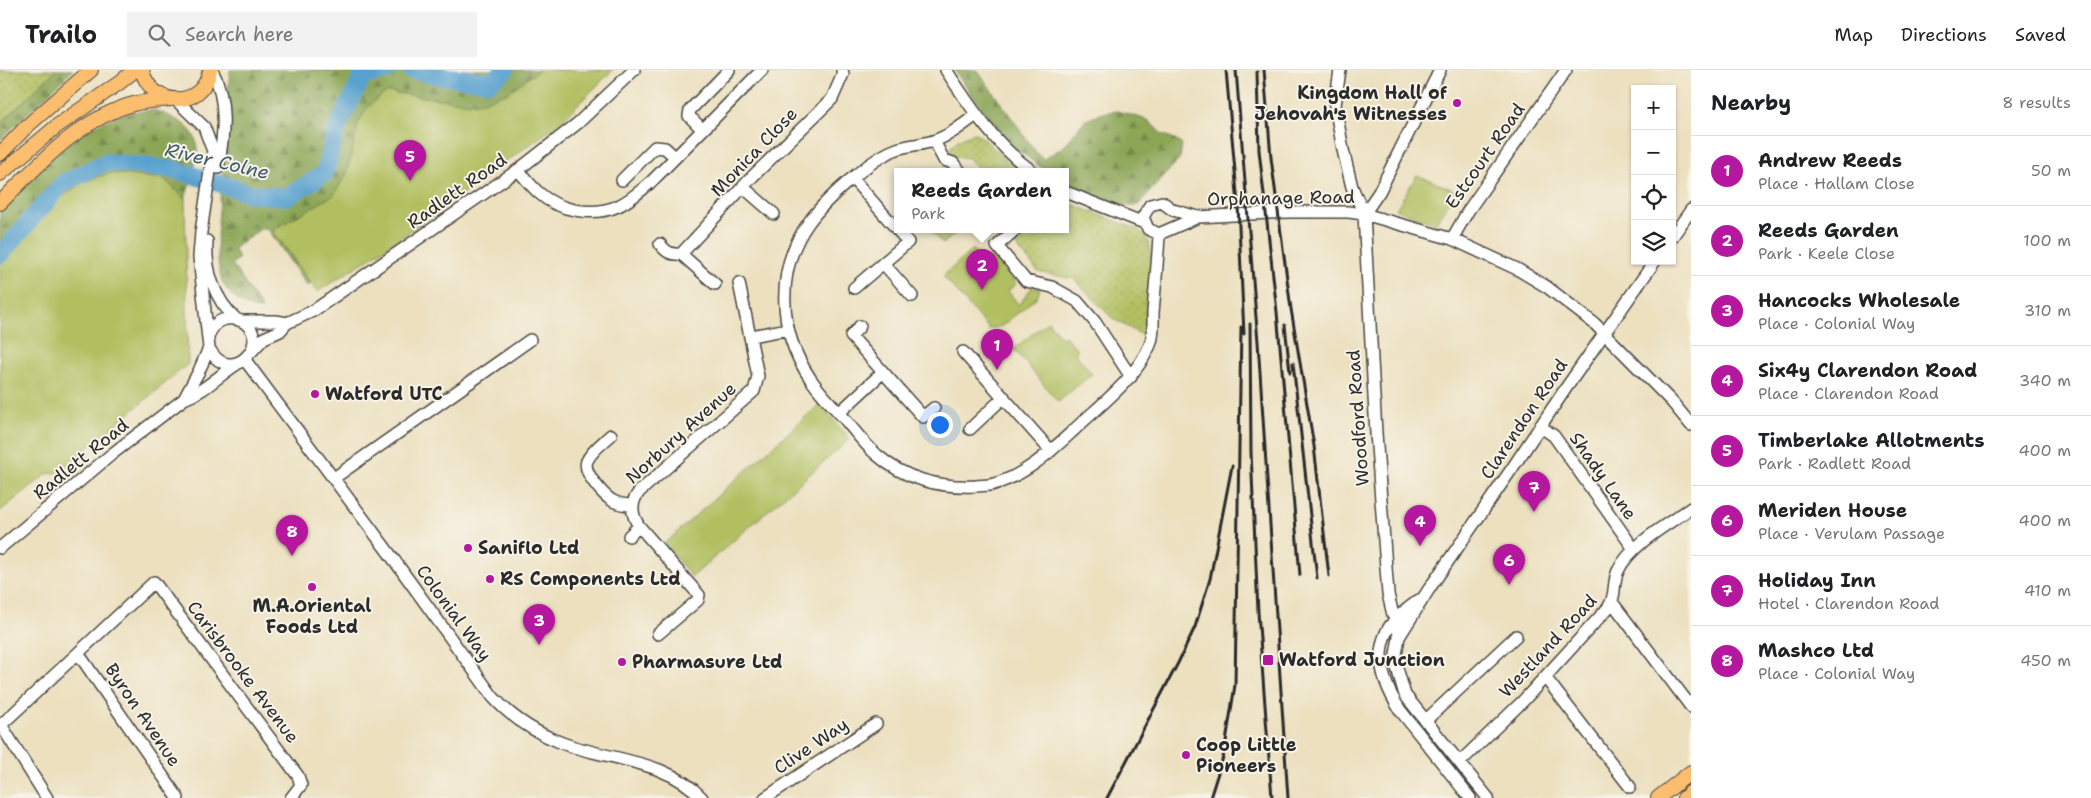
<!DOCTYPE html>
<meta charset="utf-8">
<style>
body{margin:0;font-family:"Shantell Sans",sans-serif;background:#f2f2f2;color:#202124}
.controls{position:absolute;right:15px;top:15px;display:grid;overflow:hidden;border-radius:0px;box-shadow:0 1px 4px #0004}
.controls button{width:45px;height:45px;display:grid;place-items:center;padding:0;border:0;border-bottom:1px solid #e0e0e0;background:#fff;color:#202124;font:25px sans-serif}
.you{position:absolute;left:939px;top:354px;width:18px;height:18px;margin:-12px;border:4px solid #fff;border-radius:50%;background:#1a73e8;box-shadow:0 0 0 8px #1a73e833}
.badge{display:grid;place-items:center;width:32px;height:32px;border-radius:50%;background:#b5179e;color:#fff;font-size:16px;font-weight:700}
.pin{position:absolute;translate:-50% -41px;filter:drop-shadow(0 1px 2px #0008)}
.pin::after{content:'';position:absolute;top:26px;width:18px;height:15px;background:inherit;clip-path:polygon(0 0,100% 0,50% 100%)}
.popup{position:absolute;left:894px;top:98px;width:175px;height:65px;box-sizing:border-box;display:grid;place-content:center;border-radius:0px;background:#fff;filter:drop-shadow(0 1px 4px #0005);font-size:16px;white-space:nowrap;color:#757577}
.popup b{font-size:19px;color:#202124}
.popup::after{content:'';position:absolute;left:50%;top:100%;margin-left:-10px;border:10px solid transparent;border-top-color:#fff}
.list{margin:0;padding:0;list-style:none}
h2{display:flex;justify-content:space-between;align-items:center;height:65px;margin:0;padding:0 20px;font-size:21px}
h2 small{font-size:16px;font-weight:400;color:#757577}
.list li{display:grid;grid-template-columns:32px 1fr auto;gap:15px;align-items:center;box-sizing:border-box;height:70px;padding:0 20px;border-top:1px solid #e0e0e0}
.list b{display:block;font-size:19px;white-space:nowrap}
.list p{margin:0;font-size:16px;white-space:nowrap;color:#757577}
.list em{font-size:16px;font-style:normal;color:#757577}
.icon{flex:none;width:28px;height:28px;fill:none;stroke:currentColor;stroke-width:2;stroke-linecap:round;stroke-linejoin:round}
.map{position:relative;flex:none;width:1691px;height:728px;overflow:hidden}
header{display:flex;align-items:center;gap:30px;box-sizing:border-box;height:70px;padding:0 25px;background:#fff;border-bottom:1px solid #e0e0e0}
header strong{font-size:24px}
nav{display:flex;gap:28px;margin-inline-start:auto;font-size:18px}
.search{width:350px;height:45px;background:#f2f2f2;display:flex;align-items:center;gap:12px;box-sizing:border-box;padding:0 18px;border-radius:0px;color:#757577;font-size:19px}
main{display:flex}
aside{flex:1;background:#fff}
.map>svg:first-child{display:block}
.grass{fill:url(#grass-dots);stroke:#6e7546}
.forest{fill:url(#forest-firs);stroke:#5c6841}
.green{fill:#b1bf61;stroke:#6e7546}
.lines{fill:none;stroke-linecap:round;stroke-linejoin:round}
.river{stroke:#59a1cf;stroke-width:18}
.minor-casing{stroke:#484641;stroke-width:14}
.major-casing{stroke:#484641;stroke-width:16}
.minor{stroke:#fff;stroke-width:11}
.major{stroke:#fbbd6e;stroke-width:14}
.rail{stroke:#2b2b2b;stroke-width:3}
.poi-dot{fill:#b5179e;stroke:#f7f3e8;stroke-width:2}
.labels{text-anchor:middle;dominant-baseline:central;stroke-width:4;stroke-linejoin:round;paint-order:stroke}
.poi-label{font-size:18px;font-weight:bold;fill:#2b2b2b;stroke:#f7f3e8;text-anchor:start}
.street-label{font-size:18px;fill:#2b2b2b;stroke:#f7f3e8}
.water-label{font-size:19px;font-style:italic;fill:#3d5a6d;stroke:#f7f3e8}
</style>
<header>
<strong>Trailo</strong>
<div class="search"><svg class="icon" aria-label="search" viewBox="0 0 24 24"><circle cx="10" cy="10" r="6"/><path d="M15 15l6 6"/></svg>Search here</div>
<nav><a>Map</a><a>Directions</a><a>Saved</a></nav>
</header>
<main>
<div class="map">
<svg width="1691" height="728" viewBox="0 0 1691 728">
<defs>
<pattern id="grass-dots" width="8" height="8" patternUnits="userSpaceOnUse" patternTransform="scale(1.25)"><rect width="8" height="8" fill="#b1bf61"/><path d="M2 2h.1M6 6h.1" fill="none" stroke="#98a454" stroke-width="1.8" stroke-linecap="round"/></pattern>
<pattern id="forest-firs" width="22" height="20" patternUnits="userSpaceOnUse" patternTransform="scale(1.25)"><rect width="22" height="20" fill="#8ca657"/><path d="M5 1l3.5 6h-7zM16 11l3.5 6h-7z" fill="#738748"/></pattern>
</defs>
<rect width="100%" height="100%" fill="#f7f3e8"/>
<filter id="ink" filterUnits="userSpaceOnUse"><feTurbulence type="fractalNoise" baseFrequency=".02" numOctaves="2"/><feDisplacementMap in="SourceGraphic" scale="10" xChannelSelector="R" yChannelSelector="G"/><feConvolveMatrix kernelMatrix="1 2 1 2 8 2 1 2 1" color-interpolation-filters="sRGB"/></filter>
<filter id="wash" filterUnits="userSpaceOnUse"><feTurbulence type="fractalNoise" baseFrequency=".0096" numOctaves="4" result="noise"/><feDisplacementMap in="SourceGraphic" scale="20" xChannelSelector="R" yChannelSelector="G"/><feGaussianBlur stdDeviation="1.12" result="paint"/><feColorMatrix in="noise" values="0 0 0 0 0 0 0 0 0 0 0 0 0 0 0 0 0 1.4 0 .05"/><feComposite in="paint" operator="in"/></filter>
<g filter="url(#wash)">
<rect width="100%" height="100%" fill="#ece0bf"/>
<path class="grass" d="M0,0H56L0,54Z
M975,63C991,72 1003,90 1019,101H980L969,88L952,86L949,82C952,72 964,65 975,63Z
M1066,132L1139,160C1159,176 1149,205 1147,227C1145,241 1146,254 1146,267L1113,249L1074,209L1038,202L1015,174L1008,181L987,159H1066Z
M929,159H960L943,174Z"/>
<path class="forest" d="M56,0H73L0,70V54Z
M230,0H539L507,23L476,34L389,22L354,73L347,103L334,125L273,160L311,214L307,216L268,159L262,158L233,179L239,188L232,194L262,239C247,240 230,227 223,213C212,188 220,134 222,107C225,71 226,35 230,0Z
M954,0H977L1039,86L1044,89L1063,77L1084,51L1103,43L1117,41L1148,50L1162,64L1177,70L1182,75L1180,88L1138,135C1122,141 1081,121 1066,114V101H1046L1006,71Z
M154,40C211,59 200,81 185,129L164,109L28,161L0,191V139C36,104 79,53 130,43C138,41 146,41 154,40Z"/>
<path class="green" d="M539,0H613L557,55L395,172L317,222L273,160L334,125L347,103L358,54L367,38L382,25L388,22L476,34L507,23Z
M110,103L164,109L185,129L188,294L59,402L47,404L0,441V191L55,132L84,112Z
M1417,105L1456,121L1435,154L1396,139Z
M973,179L984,193L993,186L1016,214L1008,221L1019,235L1032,217L1040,219L1037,227L1002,256L989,259L943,206Z
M1048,251L1062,268L1065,266L1078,280L1075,283L1092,304L1058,332L1014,279Z
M820,334L850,369L692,507L664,474Z"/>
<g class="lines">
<path class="river" d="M411,0L440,6L490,12L505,0
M0,185L63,113L106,92L176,100L252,124L287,127L325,103L336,60L363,6L388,0"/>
</g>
</g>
<g filter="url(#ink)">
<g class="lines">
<g class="minor-casing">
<path id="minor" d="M212,0C228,30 224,66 218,98
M946,0C971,38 995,75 1032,101
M1340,0L1335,35L1343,80L1352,117L1364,144L1376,363L1388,524L1393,545L1397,549L1399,567
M176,30L204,57L213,81L201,162L199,187L209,278C228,317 273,275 245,253C239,249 233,248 226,249C216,251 211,258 208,267
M976,45C963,55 949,66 933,71C921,75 908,75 897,79C871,88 825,130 809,152C775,199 778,261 810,308C819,322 832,335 843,347C854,360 864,374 877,385C904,409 940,418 976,416C981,415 988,416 994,414C1026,405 1050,382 1074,360C1101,334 1135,310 1150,275C1154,266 1153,252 1153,243C1155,216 1158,190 1159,164
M702,59L689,46L690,40L729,0
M934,71L944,90L953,93L960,101
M518,100C525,108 531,116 539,123C559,141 593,147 618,136C631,130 642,120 652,111L762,0
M853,109L908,172L854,218
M622,110L655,77L665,78L675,87
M743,117L774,144
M1066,122L1144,153
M1364,144L1379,122L1440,0
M1198,147L1159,164L1148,159L1143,147L1150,135L1162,132L1173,140L1198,147L1288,142H1348L1364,144L1452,169L1517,199L1547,217L1595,254L1672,332L1691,355
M1016,159L997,176L1026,211L1052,217L1077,231L1095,252L1131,307
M1672,167L1691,140
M1452,169L1468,141L1566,0
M207,171C205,200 214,229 236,249
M660,174C666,182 671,185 681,184L715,214
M681,184L753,106L832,29L843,4L842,0
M883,193L912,226
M242,251H276L287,253
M860,256L851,266L923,347L934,338
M751,266L788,259
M251,282L264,268L280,261L287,253L313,241L518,100L578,53L634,0
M963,282L1051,381
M245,290L392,487L493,627C512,648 536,663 562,673C608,690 668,690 702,728
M184,329L199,301L209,278
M839,343L882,303
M1540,356L1554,366L1634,479
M970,359L1004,327
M611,365C604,372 591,381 587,391C582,402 604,426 613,431C619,434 626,435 632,435
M334,408L530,270
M629,466L639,456
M0,478L112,384L184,329C204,322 219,305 237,294
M1419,530C1408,539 1392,549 1386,563C1374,589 1386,618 1400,640L1470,728
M1612,532L1691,637
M658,564L698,530L699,525L639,456C631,444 630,432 640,421L754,321L758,306L739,213
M78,583L178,728
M1545,607L1630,717
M1425,651L1516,566
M1,655L47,728
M0,656L154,512L298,706L301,715L291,728
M1460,692L1523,631L1608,538C1617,526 1612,513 1618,501C1630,475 1668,454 1691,438
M765,728L876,654
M1488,728L1405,625L1395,591L1399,567L1429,519L1511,400L1566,318L1655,191"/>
</g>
<g class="major-casing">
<path id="major" d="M142,0C151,38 203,40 210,0
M0,84L26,57L91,0
M0,104L57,56L119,13L135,0
M0,133C39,94 81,47 137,33C148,31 160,30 171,29
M1658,728L1691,702
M1684,728L1691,722"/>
</g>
<use href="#minor" class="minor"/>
<use href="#major" class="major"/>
<path class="rail" d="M1226,0L1238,135L1244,264
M1236,0L1258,272L1288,728
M1264,0L1271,88L1291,239L1314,376L1329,506
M1257,2L1259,80L1277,242L1300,505
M1250,254L1251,382L1258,542L1272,728
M1285,255L1290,302
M1293,293L1317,508
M1107,728L1178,593L1195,557L1210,509L1232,396
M1210,728L1224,684L1235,615L1241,257"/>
</g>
</g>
<g class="poi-dot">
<circle cx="1457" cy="33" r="5"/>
<circle cx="315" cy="324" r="5"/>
<circle cx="468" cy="478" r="5"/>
<circle cx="490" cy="509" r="5"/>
<circle cx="312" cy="517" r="5"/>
<rect x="1262" y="584" width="12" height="12" rx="2.5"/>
<circle cx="622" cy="592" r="5"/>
<circle cx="1186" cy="685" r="5"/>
</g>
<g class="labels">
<g class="poi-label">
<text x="1447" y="23" text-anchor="end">Kingdom Hall of<tspan x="1447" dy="21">Jehovah's Witnesses</tspan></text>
<text x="325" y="324">Watford UTC</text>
<text x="478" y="478">Saniflo Ltd</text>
<text x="500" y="509">RS Components Ltd</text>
<text x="312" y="536" text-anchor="middle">M.A.Oriental<tspan x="312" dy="21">Foods Ltd</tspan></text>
<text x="1279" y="590">Watford Junction</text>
<text x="632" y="592">Pharmasure Ltd</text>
<text x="1196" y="675">Coop Little<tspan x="1196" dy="21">Pioneers</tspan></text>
</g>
<g class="street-label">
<text transform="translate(754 82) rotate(-46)">Monica Close</text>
<text transform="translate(1485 86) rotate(-55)">Estcourt Road</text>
<text transform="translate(457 121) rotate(-35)">Radlett Road</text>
<text transform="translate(1281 128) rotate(-1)">Orphanage Road</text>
<text transform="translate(1358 348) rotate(-94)">Woodford Road</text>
<text transform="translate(1524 349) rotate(-56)">Clarendon Road</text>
<text transform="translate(681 363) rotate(-42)">Norbury Avenue</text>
<text transform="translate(81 389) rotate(-39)">Radlett Road</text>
<text transform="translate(1603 406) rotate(55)">Shady Lane</text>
<text transform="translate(454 543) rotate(54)">Colonial Way</text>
<text transform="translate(1548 576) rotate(-47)">Westland Road</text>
<text transform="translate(243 602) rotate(53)">Carisbrooke Avenue</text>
<text transform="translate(143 645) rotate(56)">Byron Avenue</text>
<text transform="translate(811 676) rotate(-34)">Clive Way</text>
</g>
<g class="water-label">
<text transform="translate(217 91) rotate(13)">River Colne</text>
</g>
</g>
</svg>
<div class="controls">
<button>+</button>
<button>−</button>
<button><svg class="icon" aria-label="locate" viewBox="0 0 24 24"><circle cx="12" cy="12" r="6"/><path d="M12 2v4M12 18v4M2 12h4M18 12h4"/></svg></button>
<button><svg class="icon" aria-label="layers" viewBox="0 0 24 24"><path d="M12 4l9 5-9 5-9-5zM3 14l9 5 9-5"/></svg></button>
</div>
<div class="you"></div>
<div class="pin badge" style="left:997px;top:300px">1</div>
<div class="pin badge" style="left:982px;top:220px">2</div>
<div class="popup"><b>Reeds Garden</b>Park</div>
<div class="pin badge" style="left:539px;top:575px">3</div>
<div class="pin badge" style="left:1420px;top:476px">4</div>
<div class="pin badge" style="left:410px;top:111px">5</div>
<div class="pin badge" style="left:1509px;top:515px">6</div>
<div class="pin badge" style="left:1534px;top:442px">7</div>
<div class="pin badge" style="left:292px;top:486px">8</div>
</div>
<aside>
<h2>Nearby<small>8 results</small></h2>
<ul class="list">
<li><span class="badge">1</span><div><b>Andrew Reeds</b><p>Place · Hallam Close</p></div><em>50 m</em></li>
<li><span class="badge">2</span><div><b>Reeds Garden</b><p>Park · Keele Close</p></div><em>100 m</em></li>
<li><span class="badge">3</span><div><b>Hancocks Wholesale</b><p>Place · Colonial Way</p></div><em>310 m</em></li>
<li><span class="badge">4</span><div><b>Six4y Clarendon Road</b><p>Place · Clarendon Road</p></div><em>340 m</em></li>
<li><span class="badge">5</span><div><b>Timberlake Allotments</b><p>Park · Radlett Road</p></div><em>400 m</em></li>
<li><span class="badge">6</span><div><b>Meriden House</b><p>Place · Verulam Passage</p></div><em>400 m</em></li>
<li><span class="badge">7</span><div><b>Holiday Inn</b><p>Hotel · Clarendon Road</p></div><em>410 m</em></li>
<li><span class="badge">8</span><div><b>Mashco Ltd</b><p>Place · Colonial Way</p></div><em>450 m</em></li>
</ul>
</aside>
</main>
